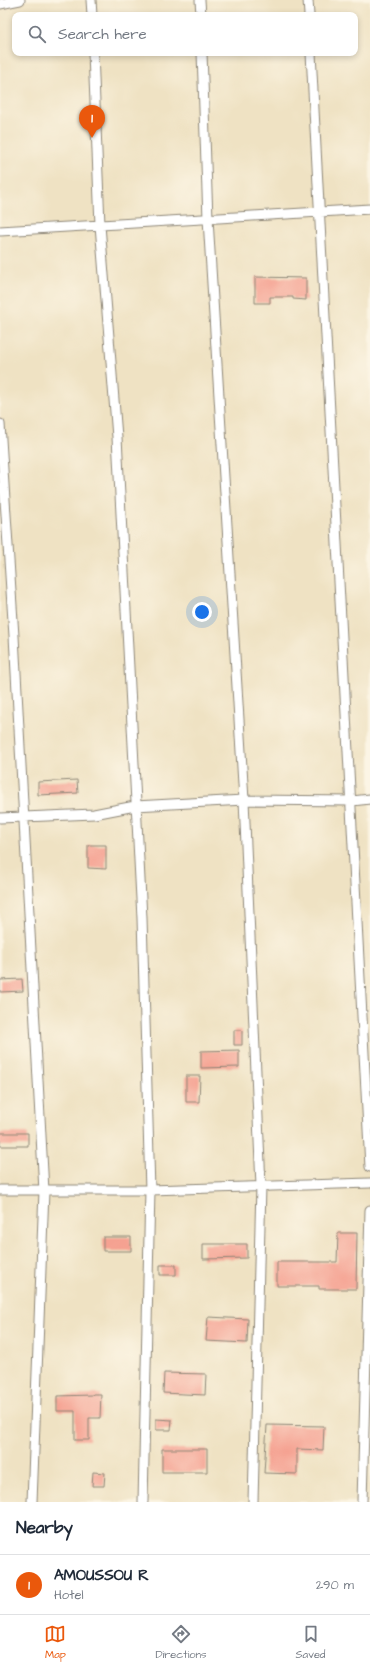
<!DOCTYPE html>
<style>
body{margin:0;font-family:"Architects Daughter",sans-serif;background:#f6f6f7;color:#1f2937}
.you{position:absolute;left:202px;top:612px;width:14px;height:14px;margin:-10px;border:3px solid #fff;border-radius:50%;background:#1a73e8;box-shadow:0 0 0 6px #1a73e833}
.badge{display:grid;place-items:center;width:26px;height:26px;border-radius:50%;background:#ea580c;color:#fff;font-size:13px;font-weight:700}
.pin{position:absolute;translate:-50% -33px;filter:drop-shadow(0 1px 2px #0008)}
.pin::after{content:'';position:absolute;top:21px;width:14px;height:12px;background:inherit;clip-path:polygon(0 0,100% 0,50% 100%)}
.list{margin:0;padding:0;list-style:none}
h2{display:flex;justify-content:space-between;align-items:center;height:52px;margin:0;padding:0 16px;font-size:17px}
h2 small{font-size:13px;font-weight:400;color:#747a83}
.list li{display:grid;grid-template-columns:26px 1fr auto;gap:12px;align-items:center;box-sizing:border-box;height:60px;padding:0 16px;border-top:1px solid #e0e1e3}
.list b{display:block;font-size:15px;white-space:nowrap}
.list p{margin:0;font-size:13px;white-space:nowrap;color:#747a83}
.list em{font-size:13px;font-style:normal;color:#747a83}
.icon{flex:none;width:22px;height:22px;fill:none;stroke:currentColor;stroke-width:2;stroke-linecap:round;stroke-linejoin:round}
.map{position:relative;flex:none;width:370px;height:1502px;overflow:hidden}
.search{position:absolute;background:#fff;box-shadow:0 2px 6px #0003;left:12px;right:12px;top:12px;height:44px;display:flex;align-items:center;gap:10px;box-sizing:border-box;padding:0 14px;border-radius:8px;color:#747a83;font-size:15px}
.sheet{height:112px;background:#fff}
nav{display:flex;justify-content:space-around;align-items:center;box-sizing:border-box;height:56px;border-top:1px solid #e0e1e3;background:#fff;font-size:11px;color:#747a83}
nav a{display:grid;justify-items:center;gap:2px}
nav .on{color:#ea580c}
.map>svg:first-child{display:block}
.building{fill:#f5a191}
.lines{fill:none;stroke-linecap:round;stroke-linejoin:round}
.minor-casing{stroke:#8d8677;stroke-width:11}
.minor{stroke:#fff;stroke-width:9}
</style>
<div class="map">
<svg width="370" height="1502" viewBox="0 0 370 1502">
<rect width="100%" height="100%" fill="#fcf5e5"/>
<filter id="ink" filterUnits="userSpaceOnUse"><feTurbulence type="fractalNoise" baseFrequency=".025" numOctaves="2"/><feDisplacementMap in="SourceGraphic" scale="8" xChannelSelector="R" yChannelSelector="G"/><feConvolveMatrix kernelMatrix="1 2 1 2 8 2 1 2 1" color-interpolation-filters="sRGB"/></filter>
<filter id="wash" filterUnits="userSpaceOnUse"><feTurbulence type="fractalNoise" baseFrequency=".012" numOctaves="4" result="noise"/><feDisplacementMap in="SourceGraphic" scale="16" xChannelSelector="R" yChannelSelector="G"/><feGaussianBlur stdDeviation="0.9" result="paint"/><feColorMatrix in="noise" values="0 0 0 0 0 0 0 0 0 0 0 0 0 0 0 0 0 1.4 0 .05"/><feComposite in="paint" operator="in"/></filter>
<g filter="url(#wash)">
<rect width="100%" height="100%" fill="#efe2c3"/>
<g id="blocks">
<path class="building" d="M255,277L306,278V300L293,299V297H270V303H255Z
M77,780L78,793L38,795V782Z
M88,845H106V869L88,868Z
M22,979L23,991L0,992V980Z
M234,1030H242V1045H234Z
M239,1050V1067L201,1068V1051Z
M186,1076H200L199,1102H186Z
M0,1133H28V1146H0Z
M338,1233H357L356,1289H319V1286H277V1262H337Z
M103,1237H131V1251H103Z
M203,1244H247V1258L203,1259Z
M160,1265H176V1275H160Z
M208,1317L248,1319L247,1343L206,1341Z
M164,1373L206,1374L205,1395L163,1393Z
M93,1394H101L100,1418H89V1440H75V1411H57V1396L92,1395Z
M156,1419L172,1420L171,1430H156Z
M267,1425L324,1426L323,1450L297,1449V1474L264,1473Z
M162,1449H207V1472H162Z
M93,1472L105,1473L104,1486H92Z"/>
</g>
</g>
<g filter="url(#ink)">
<use href="#blocks" fill-opacity="0" stroke="#8d8677" stroke-width="1"/>
<g class="lines">
<g class="minor-casing">
<path id="minor" d="M91,0L92,15
M200,0L201,15
M308,0L309,15
M0,4L20,0
M93,53L100,225L117,437L142,918L150,1190L143,1502
M202,53L208,219L244,800L261,1186L253,1502
M311,53L370,1167
M0,231L370,209
M0,424L14,636L44,1191L32,1502
M0,818L94,814L135,806L244,800L352,801L370,799
M0,1190H150L370,1183
M362,1502L370,1210"/>
</g>
<use href="#minor" class="minor"/>
</g>
</g>
</svg>
<div class="you"></div>
<div class="pin badge" style="left:92px;top:138px">1</div>
<div class="search"><svg class="icon" aria-label="search" viewBox="0 0 24 24"><circle cx="10" cy="10" r="6"/><path d="M15 15l6 6"/></svg>Search here</div>
</div>
<section class="sheet">
<h2>Nearby<small></small></h2>
<ul class="list">
<li><span class="badge">1</span><div><b>AMOUSSOU R</b><p>Hotel</p></div><em>290 m</em></li>
</ul>
</section>
<nav>
<a class="on"><svg class="icon" aria-label="map" viewBox="0 0 24 24"><path d="M3 6l6-2 6 2 6-2v14l-6 2-6-2-6 2zM9 4v14M15 6v14"/></svg>Map</a>
<a><svg class="icon" aria-label="directions" viewBox="0 0 24 24"><path d="M12 3l9 9-9 9-9-9zM9 14v-3h6M13 9l2 2-2 2"/></svg>Directions</a>
<a><svg class="icon" aria-label="saved" viewBox="0 0 24 24"><path d="M7 4h10v16l-5-4-5 4z"/></svg>Saved</a>
</nav>
